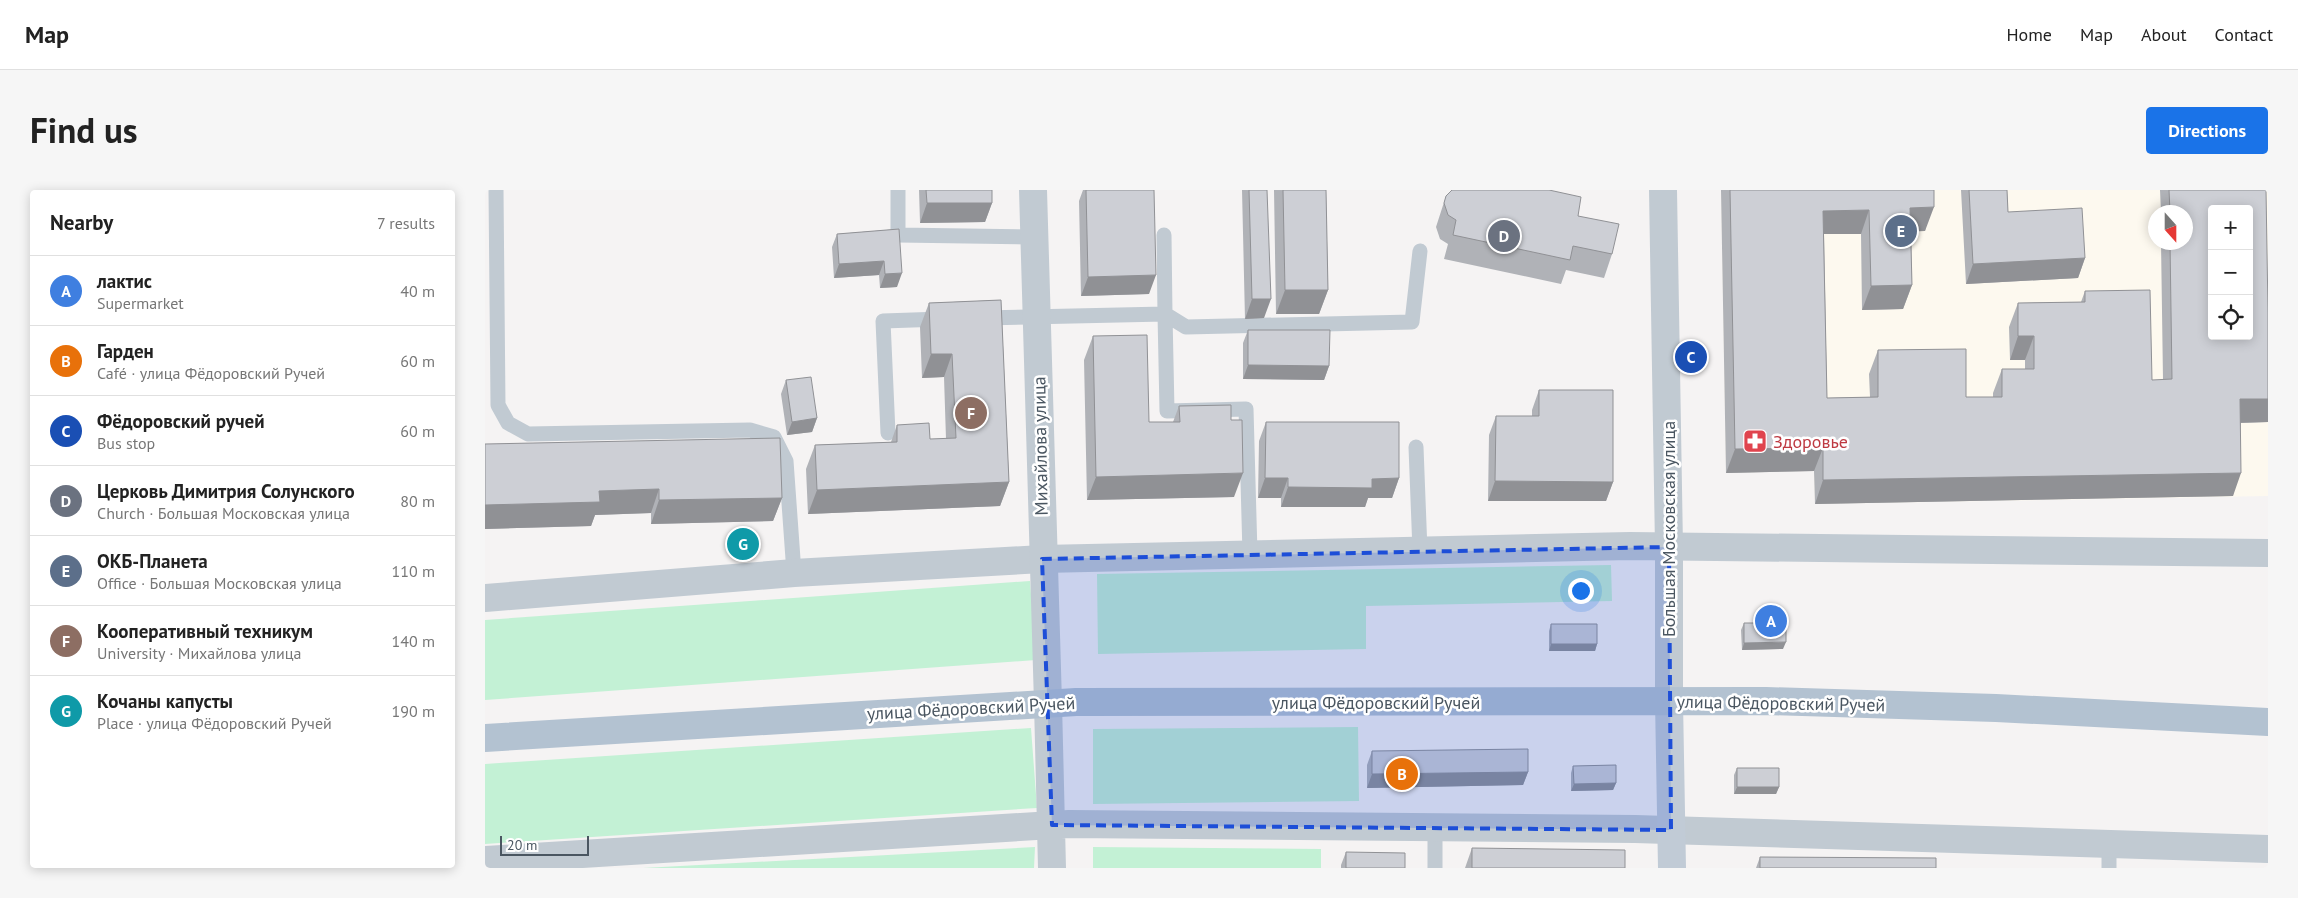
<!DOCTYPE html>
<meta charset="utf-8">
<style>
body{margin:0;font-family:"PT Sans",sans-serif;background:#f6f6f6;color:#222}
.controls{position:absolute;right:15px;top:15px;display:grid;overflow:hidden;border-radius:5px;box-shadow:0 2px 12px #0003}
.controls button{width:45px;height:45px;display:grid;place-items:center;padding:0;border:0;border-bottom:1px solid #e0e0e0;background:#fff;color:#222;font:25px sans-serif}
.compass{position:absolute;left:1663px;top:15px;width:45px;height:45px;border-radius:50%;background:#fff;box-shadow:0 2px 12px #0003;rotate:159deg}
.scale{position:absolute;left:15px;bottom:12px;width:89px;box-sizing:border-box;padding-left:5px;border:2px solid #4a5661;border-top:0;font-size:14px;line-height:18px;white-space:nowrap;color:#4a5661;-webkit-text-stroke:4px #fff;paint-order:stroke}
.you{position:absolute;left:1095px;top:400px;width:18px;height:18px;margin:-12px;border:4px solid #fff;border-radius:50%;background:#1a73e8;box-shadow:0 0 0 8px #1a73e833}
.badge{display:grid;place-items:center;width:32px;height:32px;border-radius:50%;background:#1a73e8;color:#fff;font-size:16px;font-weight:700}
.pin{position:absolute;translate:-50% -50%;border:2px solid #fff;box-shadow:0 1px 5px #0006}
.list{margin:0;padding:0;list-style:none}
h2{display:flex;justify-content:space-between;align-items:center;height:65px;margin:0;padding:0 20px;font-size:21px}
h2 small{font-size:16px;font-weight:400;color:#767676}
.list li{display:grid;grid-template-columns:32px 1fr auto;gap:15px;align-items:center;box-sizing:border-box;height:70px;padding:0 20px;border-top:1px solid #e0e0e0}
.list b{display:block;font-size:19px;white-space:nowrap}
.list p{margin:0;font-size:16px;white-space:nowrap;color:#767676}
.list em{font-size:16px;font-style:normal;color:#767676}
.icon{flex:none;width:28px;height:28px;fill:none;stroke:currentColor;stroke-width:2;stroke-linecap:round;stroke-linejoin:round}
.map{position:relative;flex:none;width:1783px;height:678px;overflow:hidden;border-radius:5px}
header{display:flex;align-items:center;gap:30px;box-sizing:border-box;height:70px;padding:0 25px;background:#fff;border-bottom:1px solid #e0e0e0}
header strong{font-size:24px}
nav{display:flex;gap:28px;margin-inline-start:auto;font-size:18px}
.intro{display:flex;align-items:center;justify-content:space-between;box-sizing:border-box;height:120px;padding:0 30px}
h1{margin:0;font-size:35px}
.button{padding:12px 22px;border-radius:5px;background:#1a73e8;color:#fff;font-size:18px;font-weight:700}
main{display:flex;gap:30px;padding:0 30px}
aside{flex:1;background:#fff;border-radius:5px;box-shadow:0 2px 12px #0003}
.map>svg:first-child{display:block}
.commercial{fill:#fdf9ef;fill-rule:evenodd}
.green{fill:#c3f1d5}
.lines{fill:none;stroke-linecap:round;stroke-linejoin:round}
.service{stroke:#c1cad2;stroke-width:15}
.minor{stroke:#c1cad2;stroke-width:28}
.tertiary{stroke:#c1cad2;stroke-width:28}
.secondary{stroke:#c1cbd6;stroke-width:28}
.primary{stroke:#b3c2d1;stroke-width:28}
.wall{fill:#b0b2b7}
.shaded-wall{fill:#909195}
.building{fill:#cdcfd5;stroke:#909195;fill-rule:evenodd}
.marked{fill:#1d4ed8;fill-opacity:0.2;stroke:#1d4ed8;stroke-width:4;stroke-dasharray:10 6;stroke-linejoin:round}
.labels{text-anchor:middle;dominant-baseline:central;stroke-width:5;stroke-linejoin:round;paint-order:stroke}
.health-label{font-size:18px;fill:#be3a42;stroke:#fff;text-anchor:start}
.street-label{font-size:18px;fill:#4a5661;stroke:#fff}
</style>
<header>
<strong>Map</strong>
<nav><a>Home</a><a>Map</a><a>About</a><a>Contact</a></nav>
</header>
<div class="intro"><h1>Find us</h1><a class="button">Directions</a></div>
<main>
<aside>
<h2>Nearby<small>7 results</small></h2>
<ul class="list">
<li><span class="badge" style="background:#3f7fe0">A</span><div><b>лактис</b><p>Supermarket</p></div><em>40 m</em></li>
<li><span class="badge" style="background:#e8710a">B</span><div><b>Гарден</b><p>Café · улица Фёдоровский Ручей</p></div><em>60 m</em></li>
<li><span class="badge" style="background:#1a4fb4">C</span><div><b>Фёдоровский ручей</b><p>Bus stop</p></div><em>60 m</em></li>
<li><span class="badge" style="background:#6b7280">D</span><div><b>Церковь Димитрия Солунского</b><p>Church · Большая Московская улица</p></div><em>80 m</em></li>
<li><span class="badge" style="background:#5c6f8a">E</span><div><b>ОКБ-Планета</b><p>Office · Большая Московская улица</p></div><em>110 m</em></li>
<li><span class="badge" style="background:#8d6e63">F</span><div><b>Кооперативный техникум</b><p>University · Михайлова улица</p></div><em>140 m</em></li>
<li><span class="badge" style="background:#0f9aa8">G</span><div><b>Кочаны капусты</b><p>Place · улица Фёдоровский Ручей</p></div><em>190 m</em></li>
</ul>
</aside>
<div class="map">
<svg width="1783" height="678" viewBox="0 0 1783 678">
<rect width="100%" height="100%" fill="#f5f3f3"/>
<path class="commercial" d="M1236,0H1783V306L1330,314L1329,281L1241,283ZM1727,19H1764V146H1727ZM1670,22H1700V52H1670Z"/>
<path class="green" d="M1126,375L1127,411L881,416V459L613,464L612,384Z
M545,391L551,470L0,510V430Z
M873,537L874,611L608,614V539Z
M546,538L552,618L0,654V574Z
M550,657L549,678H158Z
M608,657L836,659V678H608Z"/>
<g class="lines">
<path class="service" d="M11,0L13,215L23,233L43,244L265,240L289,247L301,271L309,383
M413,0V45L549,47
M680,124L701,137L927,132L935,61
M680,124L682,221L761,219L765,364
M497,128L680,124L679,45
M403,243L398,131L457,129
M931,257L935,361
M950,678V636
M1624,678V655"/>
<path class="minor" d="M0,408L309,383L557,369L1145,356L1783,363
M563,513L567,678
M0,670L584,634L1150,639L1783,659"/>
<path class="tertiary" d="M548,0L563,513
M1178,0L1184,357V511"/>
<path class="secondary" d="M1184,511L1187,678"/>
<path class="primary" d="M0,548L591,512L1281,511L1511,518L1783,532"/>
</g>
<path class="wall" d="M434,0H507V13L500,32L435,33Z
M598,0H669L664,104L596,106L594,11Z
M757,0H782L779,128L760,129Z
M789,0H841L843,100L834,124H791Z
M1236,0H1449L1440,41H1426L1427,95L1418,119L1377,120L1376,44H1339L1342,208L1385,207L1384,184L1393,160L1481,207H1508V203L1517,179H1540V170H1525L1524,137L1533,113L1596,112L1600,101L1667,190H1678L1676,52H1700V22H1676L1675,0H1781L1783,232L1756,233L1748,306L1330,314L1329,281L1241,283Z
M1476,0H1522L1523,22L1600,68L1593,88L1481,94Z
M961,6L1093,26L1127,64L1119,88L1081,80L1076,94L959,69L963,54L955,49L951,37Z
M414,39L412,97L395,98L394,85L349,88L347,57L352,44Z
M516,110L524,292L515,316L323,324L321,279L330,255L406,252L412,235L445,249H461L459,187L437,188L435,137L444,113Z
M763,140L844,176L839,190L758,189V153Z
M608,146L664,232H688L694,216L749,307L602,310L599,170Z
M301,190L332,228L327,242L302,245L296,204Z
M1054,200L1128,292L1121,311H1003L1004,245L1011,226H1047V220Z
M781,232L914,288L907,308H883L880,317H796V308H773L774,251Z
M0,254L297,308L288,331L166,334V323L110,325L106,336L0,339Z
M1259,433L1298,459L1257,460L1256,440Z
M1066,434L1112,454L1110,461H1064V441Z
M887,561L1043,582L1038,595L882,598V575Z
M1088,576L1131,593L1128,600L1086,601V583Z
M1252,578L1294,597L1291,604H1249V585Z
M987,658L1140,678H980Z
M861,662L920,678H856V675Z
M1275,667L1451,678H1271Z"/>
<path class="shaded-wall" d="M442,13H507L500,32L435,33Z
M1449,17L1440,41L1417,42L1425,18Z
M1384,20L1376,44H1330L1338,21Z
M1600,68L1593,88L1481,94L1488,74Z
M399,71L394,85L349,88L354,74Z
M417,83L412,97L395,98L400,84Z
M671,85L664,104L596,106L603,87Z
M1427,95L1418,119L1377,120L1386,96Z
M800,100H843L834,124H791Z
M767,109H786L779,128L760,129Z
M1533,146H1549L1540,170H1525Z
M446,164H467L459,187L437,188Z
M763,175L844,176L839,190L758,189Z
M1755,209H1783V232L1747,233Z
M332,228L327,242L302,245L307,232Z
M1338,258L1329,281L1241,283L1250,259Z
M758,283L749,307L602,310L611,287Z
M1756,283L1748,306L1330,314L1338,290Z
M780,288H803L796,308H773Z
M914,288L907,308H883L880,317H796L803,297L887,289Z
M1010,291L1128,292L1121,311H1003Z
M524,292L515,316L323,324L332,300Z
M174,299L166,323L110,325L106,336L0,339V315L114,301Z
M297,308L288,331L166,334L174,310Z
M1301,452L1298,459L1257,460L1259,453Z
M1066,454H1112L1110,461H1064Z
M1043,582L1038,595L882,598L887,584Z
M1131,593L1128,600L1086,601L1089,594Z
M1252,597H1294L1291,604H1249Z"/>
<path class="building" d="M441,0H507V13H442Z
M601,0H669L671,85L603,87Z
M764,0H782L786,109H767Z
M798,0H841L843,100H800Z
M967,0H1064L1096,7L1093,26L1134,34L1127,64L1088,56L1085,70L968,45L971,30L963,25L959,13L961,6Z
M1245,0H1449V17L1425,18L1427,95L1386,96L1384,20L1338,21L1342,208L1393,207V160L1481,159V207H1517V179H1549V146H1533V113L1600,112V101L1665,100L1667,190L1687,189L1685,52H1700V22H1685L1684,0H1781L1783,122V209H1755L1756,283L1338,290V258L1250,259ZM1727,19H1764V146H1727Z
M1484,0H1522L1523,22L1597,18L1600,68L1488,74Z
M414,39L417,83L400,84L399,71L354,74L352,44Z
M516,110L524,292L332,300L330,255L412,252V235L444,233L445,249L471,248L467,164H446L444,113Z
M763,140H845L844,176L763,175Z
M662,145L664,232H695L694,216L746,215V230H757L758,283L611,287L608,146Z
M326,187L332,228L307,232L301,190Z
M1054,200H1128V292L1010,291L1011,226H1054Z
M781,232H914V288L887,289V298L803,297V288H780Z
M295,248L297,308L174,310V299L114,301L115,312L0,315V254Z
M1259,433H1301V452L1259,453Z
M1066,434H1112V454H1066Z
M1043,559V582L887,584V561Z
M1131,575V593L1089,594L1088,576Z
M1252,578H1294V597H1252Z
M987,658L1140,660V678H987Z
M861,662L920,663V678H861Z
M1275,667L1451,668V678H1275Z"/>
<path class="marked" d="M1184,357L1186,640L567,635L557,369Z"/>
<defs>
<g id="pharmacy-square" transform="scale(1.25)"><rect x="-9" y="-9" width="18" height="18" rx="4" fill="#e0444e" stroke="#fff"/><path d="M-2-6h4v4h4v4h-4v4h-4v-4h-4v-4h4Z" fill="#fff"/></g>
</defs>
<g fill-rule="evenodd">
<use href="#pharmacy-square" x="1270" y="251"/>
</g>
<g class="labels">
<g class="health-label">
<text x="1288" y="251">Здоровье</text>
</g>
<g class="street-label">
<text transform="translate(555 256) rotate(-91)">Михайлова улица</text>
<text transform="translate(1183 339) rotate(-90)">Большая Московская улица</text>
<text x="891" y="512">улица Фёдоровский Ручей</text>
<text transform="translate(1296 513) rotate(1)">улица Фёдоровский Ручей</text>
<text transform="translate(486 518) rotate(-3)">улица Фёдоровский Ручей</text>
</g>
</g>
</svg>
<div class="controls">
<button>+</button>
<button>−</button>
<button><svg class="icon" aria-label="locate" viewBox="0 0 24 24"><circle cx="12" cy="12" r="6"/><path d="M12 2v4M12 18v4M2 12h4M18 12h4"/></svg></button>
</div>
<svg class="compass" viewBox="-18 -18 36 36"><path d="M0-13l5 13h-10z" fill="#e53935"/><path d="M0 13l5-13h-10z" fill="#767676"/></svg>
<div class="scale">20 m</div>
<div class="you"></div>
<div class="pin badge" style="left:1286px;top:431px;background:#3f7fe0">A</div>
<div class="pin badge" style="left:917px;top:584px;background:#e8710a">B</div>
<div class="pin badge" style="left:1206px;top:167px;background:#1a4fb4">C</div>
<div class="pin badge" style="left:1019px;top:46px;background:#6b7280">D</div>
<div class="pin badge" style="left:1416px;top:41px;background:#5c6f8a">E</div>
<div class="pin badge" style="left:486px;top:223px;background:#8d6e63">F</div>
<div class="pin badge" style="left:258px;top:354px;background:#0f9aa8">G</div>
</div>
</main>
